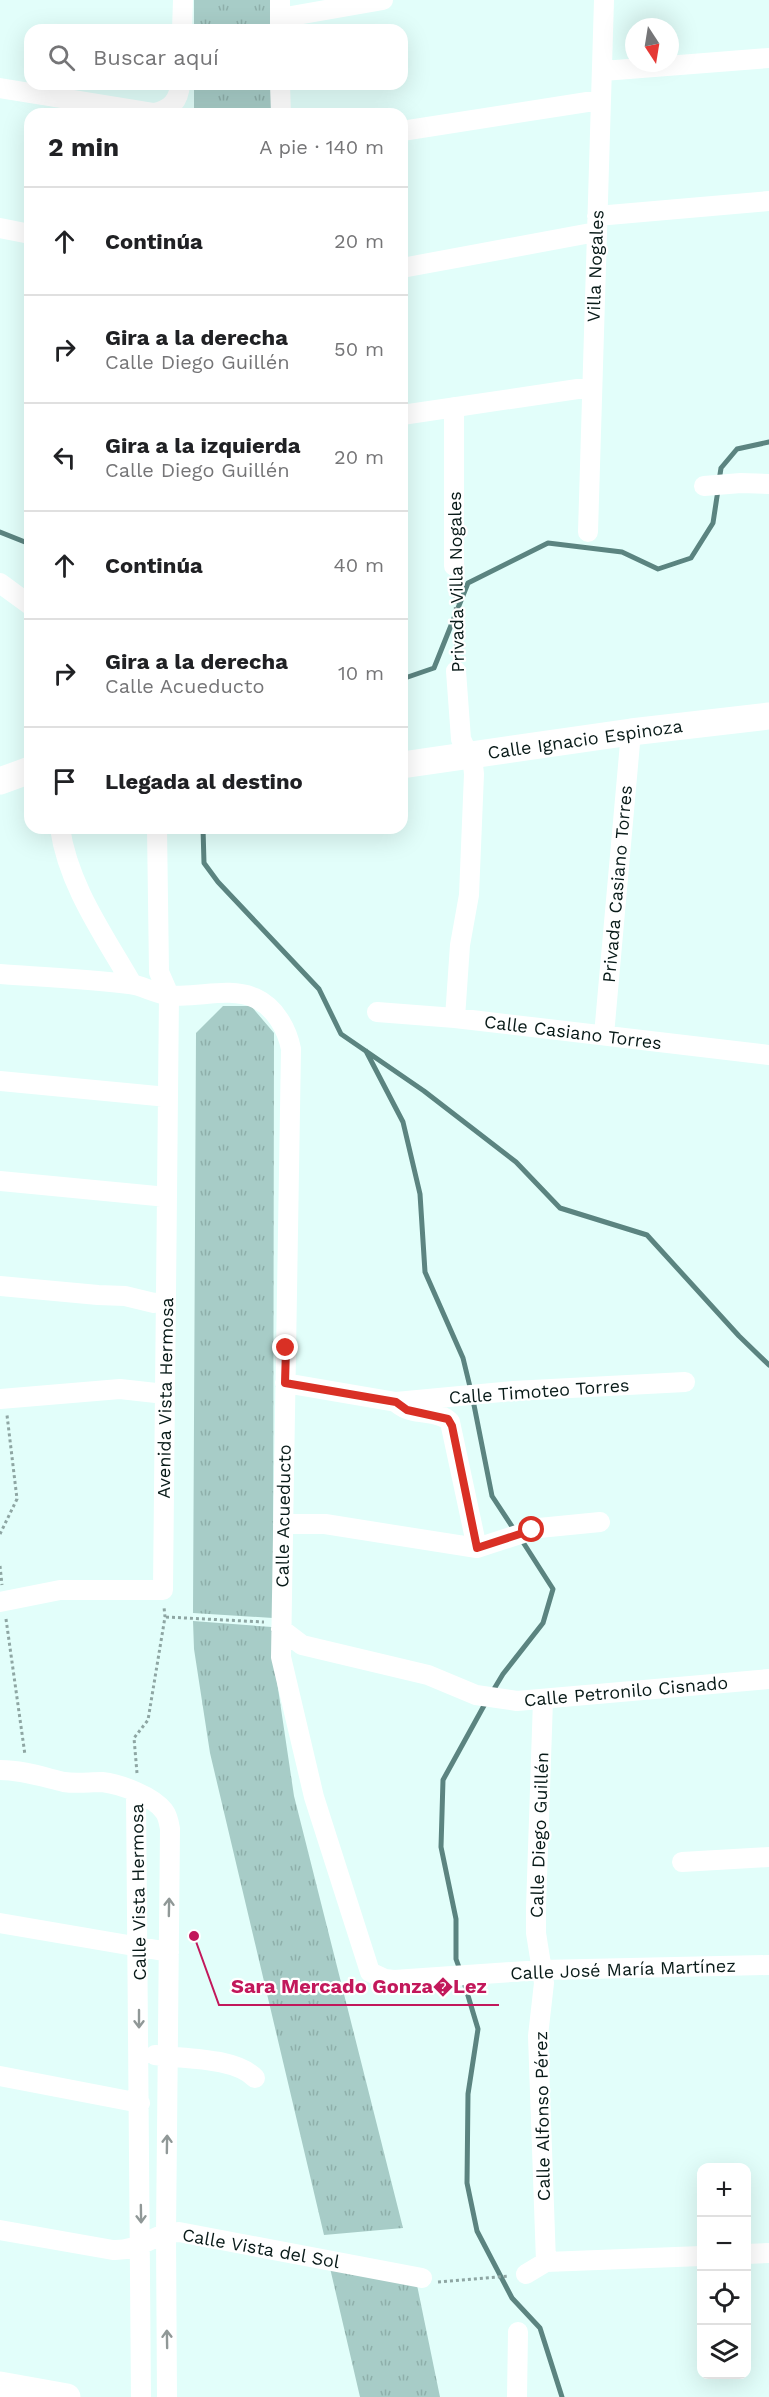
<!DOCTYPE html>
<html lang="es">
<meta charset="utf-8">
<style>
body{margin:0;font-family:"Work Sans",sans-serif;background:#f6f6f6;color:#202124}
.controls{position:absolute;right:18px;bottom:18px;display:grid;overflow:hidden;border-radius:12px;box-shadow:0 6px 24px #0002}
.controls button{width:54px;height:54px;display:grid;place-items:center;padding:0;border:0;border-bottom:2px solid #e0e0e0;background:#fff;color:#202124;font:30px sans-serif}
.compass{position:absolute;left:625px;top:18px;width:54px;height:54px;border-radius:50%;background:#fff;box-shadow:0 6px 24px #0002;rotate:168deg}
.stop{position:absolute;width:18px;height:18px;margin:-14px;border:4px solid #d93025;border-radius:50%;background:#fff}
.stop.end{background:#d93025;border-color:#fff;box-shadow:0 2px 6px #0008}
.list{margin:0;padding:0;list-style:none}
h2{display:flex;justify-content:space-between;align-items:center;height:78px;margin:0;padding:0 24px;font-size:26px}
h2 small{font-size:20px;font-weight:400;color:#757577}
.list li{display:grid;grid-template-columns:39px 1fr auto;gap:18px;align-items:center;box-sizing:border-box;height:108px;padding:0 24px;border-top:2px solid #e0e0e0}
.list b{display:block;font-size:22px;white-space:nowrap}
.list p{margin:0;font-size:20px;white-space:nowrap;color:#757577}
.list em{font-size:20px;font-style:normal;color:#757577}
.icon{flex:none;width:33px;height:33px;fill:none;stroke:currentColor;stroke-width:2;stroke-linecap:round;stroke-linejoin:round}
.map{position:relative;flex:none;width:769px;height:2397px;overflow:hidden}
.search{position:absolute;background:#fff;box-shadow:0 6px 24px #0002;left:24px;top:24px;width:384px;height:66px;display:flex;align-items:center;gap:15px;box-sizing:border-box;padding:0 21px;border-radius:18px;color:#757577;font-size:22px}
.panel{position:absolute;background:#fff;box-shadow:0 6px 24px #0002;left:24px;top:108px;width:384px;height:726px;border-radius:18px}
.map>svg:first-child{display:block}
.grass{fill:url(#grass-tufts)}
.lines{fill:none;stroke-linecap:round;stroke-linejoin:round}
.stream{stroke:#5b8480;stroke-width:5}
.path{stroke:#8ea6a3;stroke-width:3;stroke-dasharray:3 3;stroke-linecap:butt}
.street{stroke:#fff;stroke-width:20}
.secondary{stroke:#fff;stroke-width:27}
.oneway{stroke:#909897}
.route{stroke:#d93025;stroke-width:8}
.labels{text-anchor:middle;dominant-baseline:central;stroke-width:4.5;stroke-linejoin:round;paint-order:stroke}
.street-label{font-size:18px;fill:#081a18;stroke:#fff}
.leader{fill:none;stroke:#c2185b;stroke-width:2}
.callout-dot{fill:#c2185b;stroke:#fff;stroke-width:2}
.callout-label{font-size:20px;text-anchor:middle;font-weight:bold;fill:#c2185b;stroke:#fff;stroke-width:4.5;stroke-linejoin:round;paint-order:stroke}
</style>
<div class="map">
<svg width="769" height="2397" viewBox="0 0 769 2397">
<defs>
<pattern id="grass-tufts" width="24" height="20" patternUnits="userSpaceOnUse" patternTransform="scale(1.5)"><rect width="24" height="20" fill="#a7ccc7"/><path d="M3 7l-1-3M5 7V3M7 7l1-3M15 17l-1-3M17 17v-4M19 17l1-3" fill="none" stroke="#8eafaa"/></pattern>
</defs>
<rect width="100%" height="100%" fill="#e2fefa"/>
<path class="grass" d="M194,0H273V30H194Z
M194,84H273V114H194Z
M223,1006H251L274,1033L273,1618L193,1613L196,1033Z
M193,1621L272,1627V1648L294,1796L403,2228L324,2235L210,1753L194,1649Z
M330,2268L417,2285L440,2397H360Z"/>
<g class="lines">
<path class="stream" d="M719,481L721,468L737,449L769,442
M0,532L30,544
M402,679L434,668L468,583L548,543L622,552L658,569L691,558L713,523L718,490
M203,828L204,863L218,882L319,989L341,1034L424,1091L516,1162L560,1208L647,1235L739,1336L769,1365
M366,1051L403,1122L420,1194L425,1272L463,1358L471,1391
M473,1400L492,1496L515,1531
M491,1694L503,1674L543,1623L553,1589L521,1539
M460,1970L456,1959V1919L441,1847L443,1780L486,1702
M463,1979L478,2029L468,2094L467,2183L477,2231L512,2298L540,2328L562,2397"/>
<path class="path" d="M455,583L456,655
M0,1534L17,1499L7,1415
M0,1566L2,1585
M166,1617L264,1622
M6,1619L25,1755
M137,1773L134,1738L148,1720L165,1617L164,1607
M438,2282L509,2276"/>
<path class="street" d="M280,0V30
M280,18L383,0
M182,30L183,0
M603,71L769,58
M280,84L281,114
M0,88L154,113C170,110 179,101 180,84
M402,131L600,100
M597,216L769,201
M0,228L30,234
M402,268L596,232
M402,415L591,387
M704,486L741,483L769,484
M588,532L604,0
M454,566V407
M0,583L30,605
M60,828C68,885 104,935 132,984
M0,974C43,977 86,979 129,984C142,985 155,994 169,995C197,999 227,986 255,998C275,1007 287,1029 291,1049L281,1657L314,1797L370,1972L385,1979L394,1980L541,1970L769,1965
M377,1012L455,1018L769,1055
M455,1018L460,945L469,895L474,774L473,765L461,739L456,671
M604,1035L631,732
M0,1081L168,1097
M0,1181L167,1197
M0,1286L98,1295L125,1296L154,1303L166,1301
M285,1383L396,1402L513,1391L685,1382
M0,1399L120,1389L165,1394
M398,1404C414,1417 439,1409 450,1422L477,1548
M283,1524H325L477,1548L539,1528L600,1522
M0,1602L60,1590H163L169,995L159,972L157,828
M281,1629L302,1645L428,1675L476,1695L517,1701L769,1679
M543,1700L536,1908V1933L544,1983L538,2036L546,2262
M0,1770C22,1770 43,1777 64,1782C77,1784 89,1782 102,1782C120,1784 153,1796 164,1811C168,1816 169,1823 170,1829L166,2234L167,2397
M136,1793L141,2397
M682,1862L769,1857
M0,1923L169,1952
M155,2055C183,2059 235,2057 255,2078
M0,2076L140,2103
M0,2230L113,2250C142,2251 154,2232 179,2232L422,2278
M746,2254L769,2253
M526,2274L546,2262L702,2256
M517,2397L518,2332"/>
<path class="secondary" d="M402,765L631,732L769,716
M0,781L30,770
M0,2385L67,2397"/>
</g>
<defs><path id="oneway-shaft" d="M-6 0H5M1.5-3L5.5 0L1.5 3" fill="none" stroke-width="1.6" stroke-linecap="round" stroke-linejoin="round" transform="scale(1.5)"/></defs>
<g class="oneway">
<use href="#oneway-shaft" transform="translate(169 1907) rotate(-89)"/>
<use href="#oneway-shaft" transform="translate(139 2019) rotate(90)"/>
<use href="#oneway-shaft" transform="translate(167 2144) rotate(-89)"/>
<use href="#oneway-shaft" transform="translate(141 2214) rotate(89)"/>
<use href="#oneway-shaft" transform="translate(167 2339) rotate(-91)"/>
</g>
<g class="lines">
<path class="route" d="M286,1348L285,1383L396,1402L407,1410L448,1419L452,1426L477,1548L532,1530"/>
</g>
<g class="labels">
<g class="street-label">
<text transform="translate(595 266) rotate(-88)">Villa Nogales</text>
<text transform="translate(456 582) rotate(-91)">Privada Villa Nogales</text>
<text transform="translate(585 739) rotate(-8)">Calle Ignacio Espinoza</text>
<text transform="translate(617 884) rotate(-85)">Privada Casiano Torres</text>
<text transform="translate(573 1032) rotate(7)">Calle Casiano Torres</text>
<text transform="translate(539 1391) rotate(-4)">Calle Timoteo Torres</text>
<text transform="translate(165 1398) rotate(-89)">Avenida Vista Hermosa</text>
<text transform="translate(283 1516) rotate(-89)">Calle Acueducto</text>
<text transform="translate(626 1691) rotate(-5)">Calle Petronilo Cisnado</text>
<text transform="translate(539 1835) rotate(-88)">Calle Diego Guillén</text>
<text transform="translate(138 1892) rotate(-91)">Calle Vista Hermosa</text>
<text transform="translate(623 1969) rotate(-2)">Calle José María Martínez</text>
<text transform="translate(542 2116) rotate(-91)">Calle Alfonso Pérez</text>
<text transform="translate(261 2248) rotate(10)">Calle Vista del Sol</text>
</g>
</g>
<path class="leader" d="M194 1936L219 2005H499"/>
<circle class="callout-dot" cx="194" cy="1936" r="6"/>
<g class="callout-label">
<text x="359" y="1993">Sara Mercado Gonza�Lez</text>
</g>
</svg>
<div class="controls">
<button>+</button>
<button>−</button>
<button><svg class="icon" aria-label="locate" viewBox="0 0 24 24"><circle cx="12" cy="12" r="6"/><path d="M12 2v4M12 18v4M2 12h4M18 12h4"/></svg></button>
<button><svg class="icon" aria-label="layers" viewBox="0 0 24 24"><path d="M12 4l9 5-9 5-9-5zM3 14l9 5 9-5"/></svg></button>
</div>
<svg class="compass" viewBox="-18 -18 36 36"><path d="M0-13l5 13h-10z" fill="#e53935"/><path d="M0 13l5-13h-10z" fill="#757577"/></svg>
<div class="stop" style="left:532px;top:1530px"></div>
<div class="stop end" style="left:286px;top:1348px"></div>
<div class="search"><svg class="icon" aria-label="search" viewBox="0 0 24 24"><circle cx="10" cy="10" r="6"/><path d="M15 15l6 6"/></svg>Buscar aquí</div>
<section class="panel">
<h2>2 min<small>A pie · 140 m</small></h2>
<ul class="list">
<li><svg class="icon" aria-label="ahead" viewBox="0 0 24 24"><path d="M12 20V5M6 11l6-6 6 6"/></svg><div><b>Continúa</b></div><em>20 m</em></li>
<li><svg class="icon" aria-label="right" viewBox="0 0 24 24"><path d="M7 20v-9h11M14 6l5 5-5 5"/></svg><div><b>Gira a la derecha</b><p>Calle Diego Guillén</p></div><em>50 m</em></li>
<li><svg class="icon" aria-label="left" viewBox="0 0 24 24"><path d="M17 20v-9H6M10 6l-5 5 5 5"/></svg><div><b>Gira a la izquierda</b><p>Calle Diego Guillén</p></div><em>20 m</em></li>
<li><svg class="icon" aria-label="ahead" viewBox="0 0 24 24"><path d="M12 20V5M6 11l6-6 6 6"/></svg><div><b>Continúa</b></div><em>40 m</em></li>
<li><svg class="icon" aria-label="right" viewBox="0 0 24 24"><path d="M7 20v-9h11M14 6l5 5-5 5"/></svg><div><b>Gira a la derecha</b><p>Calle Acueducto</p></div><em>10 m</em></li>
<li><svg class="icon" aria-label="arrive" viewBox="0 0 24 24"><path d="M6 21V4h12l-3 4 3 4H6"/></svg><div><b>Llegada al destino</b></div></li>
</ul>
</section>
</div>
